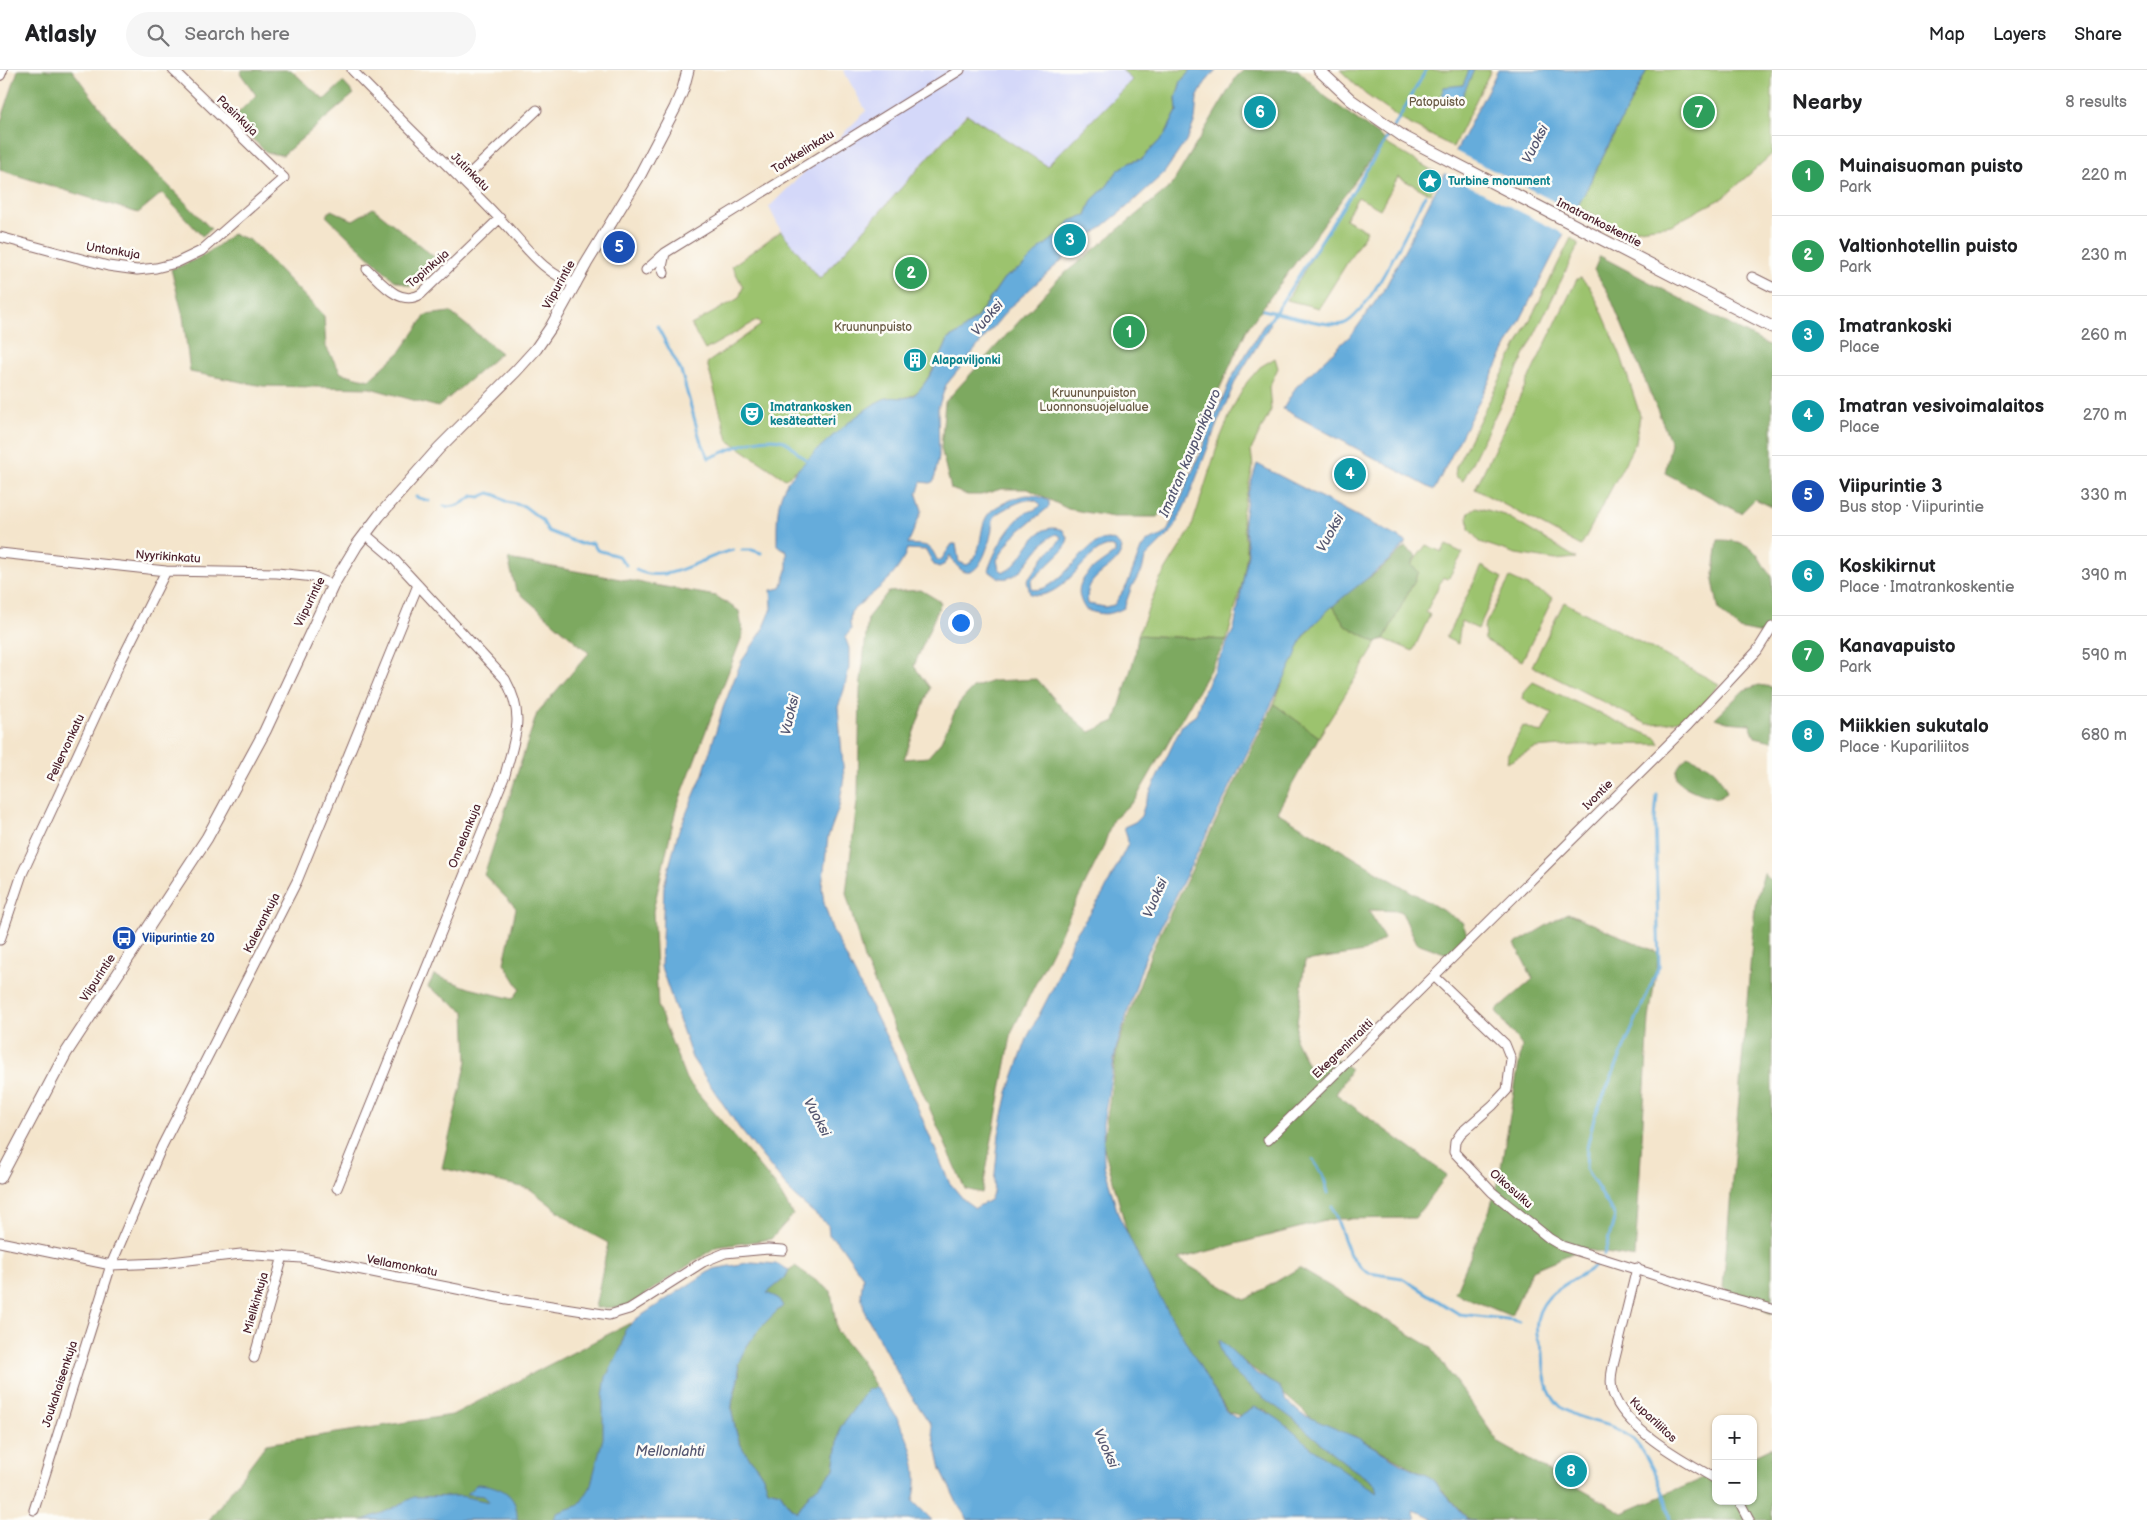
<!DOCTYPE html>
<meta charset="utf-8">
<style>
body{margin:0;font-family:"Balsamiq Sans",sans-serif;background:#f6f6f6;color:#202124}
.controls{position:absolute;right:15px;bottom:15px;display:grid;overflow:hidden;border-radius:10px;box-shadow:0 1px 4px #0004}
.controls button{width:45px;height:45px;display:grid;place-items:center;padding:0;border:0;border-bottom:1px solid #e0e0e0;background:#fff;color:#202124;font:25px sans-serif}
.you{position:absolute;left:960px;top:552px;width:18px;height:18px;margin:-12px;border:4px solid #fff;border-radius:50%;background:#1a73e8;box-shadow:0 0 0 8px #1a73e833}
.badge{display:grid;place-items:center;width:32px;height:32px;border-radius:50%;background:#ea580c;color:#fff;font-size:16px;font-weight:700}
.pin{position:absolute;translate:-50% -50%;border:2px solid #fff;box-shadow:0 1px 5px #0006}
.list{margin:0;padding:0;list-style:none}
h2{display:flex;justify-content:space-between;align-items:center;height:65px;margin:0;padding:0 20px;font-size:21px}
h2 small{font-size:16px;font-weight:400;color:#757577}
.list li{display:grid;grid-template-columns:32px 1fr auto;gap:15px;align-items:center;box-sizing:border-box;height:80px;padding:0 20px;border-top:1px solid #e0e0e0}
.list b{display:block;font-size:19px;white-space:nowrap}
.list p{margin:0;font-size:16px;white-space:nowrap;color:#757577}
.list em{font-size:16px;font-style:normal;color:#757577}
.icon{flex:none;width:28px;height:28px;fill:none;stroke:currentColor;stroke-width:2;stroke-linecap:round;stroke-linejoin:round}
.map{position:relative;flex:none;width:1772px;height:1450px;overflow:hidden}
header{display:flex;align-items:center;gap:30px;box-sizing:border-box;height:70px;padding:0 25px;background:#fff;border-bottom:1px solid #e0e0e0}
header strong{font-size:24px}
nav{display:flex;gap:28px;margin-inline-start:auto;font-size:18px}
.search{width:350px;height:45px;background:#f6f6f6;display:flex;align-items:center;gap:12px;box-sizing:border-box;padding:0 18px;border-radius:28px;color:#757577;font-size:19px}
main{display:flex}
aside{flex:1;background:#fff}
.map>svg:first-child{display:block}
.built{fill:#d4d8f9}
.green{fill:#9cc36e;stroke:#73714c}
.forest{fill:#7da961;stroke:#646446}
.water{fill:#65acdb;stroke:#586683}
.pier{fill:#f4e5cc}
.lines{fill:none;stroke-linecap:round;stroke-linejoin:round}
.stream{stroke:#65acdb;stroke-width:3}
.minor-casing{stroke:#866463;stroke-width:11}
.tertiary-casing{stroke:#866463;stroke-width:12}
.secondary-casing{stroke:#866463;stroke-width:13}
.minor{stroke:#fff;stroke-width:9}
.tertiary{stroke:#fff;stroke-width:10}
.secondary{stroke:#fff;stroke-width:11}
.labels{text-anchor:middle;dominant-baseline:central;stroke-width:5;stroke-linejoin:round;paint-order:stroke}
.park-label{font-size:12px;fill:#675842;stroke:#fdfcf7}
.street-label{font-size:12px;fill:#4a1f2b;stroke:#fdfcf7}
.culture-label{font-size:12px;font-weight:bold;fill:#0d838f;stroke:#fdfcf7;text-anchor:start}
.transit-label{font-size:12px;font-weight:bold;fill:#164399;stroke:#fdfcf7;text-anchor:start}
.water-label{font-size:14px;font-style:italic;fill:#555771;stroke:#fdfcf7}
</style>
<header>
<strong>Atlasly</strong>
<div class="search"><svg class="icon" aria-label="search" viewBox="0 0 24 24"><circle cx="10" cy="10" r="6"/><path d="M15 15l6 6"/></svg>Search here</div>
<nav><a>Map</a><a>Layers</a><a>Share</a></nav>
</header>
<main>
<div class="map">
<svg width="1772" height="1450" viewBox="0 0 1772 1450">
<rect width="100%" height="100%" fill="#fdfcf7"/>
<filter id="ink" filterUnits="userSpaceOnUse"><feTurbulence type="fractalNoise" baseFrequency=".02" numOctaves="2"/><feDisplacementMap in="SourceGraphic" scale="10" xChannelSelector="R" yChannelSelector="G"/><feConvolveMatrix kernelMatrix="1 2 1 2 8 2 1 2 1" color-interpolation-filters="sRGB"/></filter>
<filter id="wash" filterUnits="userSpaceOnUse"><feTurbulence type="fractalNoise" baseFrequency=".0096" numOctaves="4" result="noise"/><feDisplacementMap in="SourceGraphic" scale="20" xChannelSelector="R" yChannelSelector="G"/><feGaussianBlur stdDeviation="1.12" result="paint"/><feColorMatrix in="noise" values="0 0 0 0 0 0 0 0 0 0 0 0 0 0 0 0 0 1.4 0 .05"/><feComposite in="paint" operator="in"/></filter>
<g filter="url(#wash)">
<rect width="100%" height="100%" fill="#f4e5cc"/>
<path class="built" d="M843,0H1122L1132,10L1047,96L966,44L820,209L781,161L769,137L866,41Z"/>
<path class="green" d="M1122,0H1191L1181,11L1176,28L1177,41L1165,65L1142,89L1131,92L1118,100L1107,116L1092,130L1086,145L1070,151L1063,161L1041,178L1022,197L1004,208L977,247L959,263L948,269C945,279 940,286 935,295C926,310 921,326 902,328L808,391L785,409L728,370L707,293L761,255L758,250L705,280L691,255L739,228L743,217L732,196L781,161L820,209L967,44L1047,96L1132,10Z
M1340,0H1491L1453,77L1402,50L1365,24Z
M1647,0H1772V84L1724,127L1671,155L1623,161L1578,136Z
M1385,73L1440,105L1430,124L1398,107L1380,139L1358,127L1345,149L1367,161L1319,238L1287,230L1339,142Z
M1571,168L1579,174L1463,411L1455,406L1456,397Z
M1581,208L1589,216L1600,237L1621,286L1640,345L1636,372L1581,476L1475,419L1577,209Z
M1275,288L1278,298L1269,317L1271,340L1251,380L1253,397L1242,444L1247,483L1243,510L1227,570L1138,565L1160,509L1191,459L1219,371L1234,335L1247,312L1260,297Z
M1476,437L1505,445L1576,488L1555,490L1516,484L1480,472L1469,459L1468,444Z
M1426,475L1442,482L1446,475L1463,483L1448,509L1443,507L1426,542L1430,545L1413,581L1384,569L1419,502L1411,495Z
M1482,496L1502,508L1478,559L1461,551L1458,574L1446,568Z
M1510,508L1553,528L1522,591L1485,570L1484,557Z
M1564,532L1719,614C1697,644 1686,653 1647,654L1532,596Z
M1331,533L1345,555L1377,573L1319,667L1274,634L1296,577Z
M1533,612L1622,654L1657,668L1660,674L1575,675L1535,678L1507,693L1508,685L1523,656L1542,663L1552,643L1522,629L1523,623Z"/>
<path class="forest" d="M18,0H72L125,71L211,159L202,166L162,123L138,143L0,100V54Z
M242,0H291L324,30L343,12L354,24L283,85L267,83L232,49L256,25L240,3Z
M1244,0H1298L1326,27L1385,70L1247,259L1201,359L1170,432L1158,447H1113L1068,439L1028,419H1001L981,425H967L951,419L941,378L945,332L1058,209L1171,116L1237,6Z
M373,138L438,190L410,216L394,210L326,146L331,140L353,150Z
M232,164L250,170L324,246L326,277L341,303L369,310L401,281L426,245L450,242L501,283L438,337L370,318L263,316L190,302L183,246L171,199C195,192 213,181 232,164Z
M1600,186L1772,277V437L1755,429L1741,443L1665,403L1671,373L1609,224L1594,200Z
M1718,470C1733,470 1749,472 1758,486C1763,493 1765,500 1772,506V548L1763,564L1739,559L1719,540L1713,511Z
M1405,477L1416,486L1411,495L1419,502L1384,569L1377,573L1345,555L1331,533L1377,502Z
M508,489L716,526L739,541L743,564L676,739L653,841L658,937L686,1009L776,1116L793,1145L771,1169L716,1177L626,1237L595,1238L608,1173L579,1157L530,1119L442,1098L467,991L465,942L428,917L434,905L469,918L513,929L520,919L504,893L516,838L484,805L537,643L589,583L516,520Z
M921,520L941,532L914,596L930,618L904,689L928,687L940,673L959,633L973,618L993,611L1037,609L1064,640L1090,662L1115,651L1135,586L1138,565L1227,570L1135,730L1113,749L1103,778L1012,961L982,1123L965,1119L864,889L846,823L858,724L860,620L868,547L888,522Z
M1759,615L1772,617V671L1755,667L1750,654L1727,652L1715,648L1744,620Z
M1274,634L1319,667L1277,742L1462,852L1467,864L1447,884L1417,873L1401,841L1369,840L1384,869L1364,882L1305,891L1295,969L1311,1001L1336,989L1351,999L1336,1024L1447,1105L1415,1148L1333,1149L1178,1189L1245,1230L1299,1198L1431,1277L1499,1373L1623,1443L1716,1403V1431H1753V1386L1772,1377V1450H1469L1431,1408L1354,1366L1341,1364L1320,1356L1268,1310L1218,1272L1226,1286L1389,1421L1388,1429L1352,1411L1264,1339L1245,1347L1228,1342L1188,1282L1150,1214L1129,1169L1103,1074L1117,978L1152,880Z
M1688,686C1710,696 1717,699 1727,722L1717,728C1695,722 1657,713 1688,686Z
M1764,803L1772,813V1244L1723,1218L1755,836Z
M1568,843L1659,883L1649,949L1635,1188L1582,1179L1532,1200L1511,1246L1455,1223L1490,1139L1500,1103L1522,976L1496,941L1533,909L1515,874Z
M795,1196L831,1221L837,1261L860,1290L876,1317L867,1321L840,1358L834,1399L823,1412L809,1424L797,1442L790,1437L780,1422L768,1419C762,1398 747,1389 740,1373C736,1364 734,1352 732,1343C730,1326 743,1310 738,1294C747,1271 763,1252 783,1236L766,1223L785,1208L789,1200Z
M630,1253L602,1413L565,1450H209L266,1374L452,1345Z"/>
<path class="water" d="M1191,0H1216L1205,13L1197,28L1195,50L1188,68L1164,103L1127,137L1072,181L1009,238L946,315L938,338L939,386L934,411L930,413L921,412L917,425L922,440L908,474C925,476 930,472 937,490H941L952,474H956L959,492L967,495C984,485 978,460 987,446C994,436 1003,434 1013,429C1026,423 1036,424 1049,431V437L1012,467L997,490L999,499L1004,502C1026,494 1031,448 1063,460L1068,469L1064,479L1031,511L1032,519C1064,527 1095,442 1122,478C1117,503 1082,502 1088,534L1105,537L1114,535L1127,515L1141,479L1146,472L1161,466L1168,460L1231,309L1265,253L1271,249L1270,255L1236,310L1217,354L1188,429L1173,460L1145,488L1142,501L1132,516L1124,538C1108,546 1103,545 1086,540C1066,511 1094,499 1115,483V478C1092,465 1066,535 1030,524L1027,511C1033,503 1038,496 1043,488C1049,480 1057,477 1061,467L1057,464C1033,470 1019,530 988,500C996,479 1004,463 1021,446C1027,440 1035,442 1041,435C1035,428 1028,429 1020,432C1013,435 1001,440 996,445C991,451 993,457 991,464C986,488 970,524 950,485L945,494L939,497L934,495L926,480L907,479C898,509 872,522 851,542L850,551L851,560L845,567L849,578V598L844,620L838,637L844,707L839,737L828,767L822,817L824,833L832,859L895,984L949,1112L964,1130L975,1138L990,1130L993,1123L999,1064L1008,1022L1028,966L1055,914L1073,868L1103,824L1128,774L1127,766L1124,757L1135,752L1141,746L1146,731L1182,655L1196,645L1202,624L1234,559L1248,483L1244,450L1248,423L1257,394L1407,472C1377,507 1333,528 1305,565C1300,571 1297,582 1294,589L1145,888L1116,979L1103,1053L1104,1095L1118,1144L1151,1212L1226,1341L1236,1348L1254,1337C1278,1344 1292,1362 1311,1377C1332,1394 1355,1409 1378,1423L1376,1415C1366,1407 1355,1401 1345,1393C1328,1380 1312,1365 1295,1351C1277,1336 1212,1297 1220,1270L1257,1304L1279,1316L1287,1331L1301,1344L1360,1369L1402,1394L1429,1406L1467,1449L1475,1450H1436L1422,1443L1413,1440L1416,1450H968L958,1435L941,1399L931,1355L904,1315L865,1243L861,1224L863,1207L839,1173L829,1165L828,1155L794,1126L740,1059L692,988L661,897L664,816L678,763L703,704L723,638L741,592L763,560L772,538L771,520L781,518L787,500V481L777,475C777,457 776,435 784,418C793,398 864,335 886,328C894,326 904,330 912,326C924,320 944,282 948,269L959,263L977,248L1004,208L1022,197L1041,178L1063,161L1070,151L1086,145L1092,130L1107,116L1118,100L1131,92L1142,89L1165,65L1177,41L1176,28L1181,11Z
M1469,0H1474L1461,29L1446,31L1442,24L1444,17L1463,15Z
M1498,0H1647L1434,420L1283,339L1296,317L1353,263L1385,218Z
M752,1192L777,1194L789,1200L785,1208L767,1223L778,1228L783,1236C764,1252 747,1271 738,1294C742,1310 730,1326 732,1343C734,1352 736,1364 740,1373C747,1389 762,1398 768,1419L780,1422L790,1437L797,1442L809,1424L823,1412L834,1399L840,1358L867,1320L876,1317C900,1349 925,1390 913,1431L932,1450H553L557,1443L579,1435L590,1418L603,1368V1326L606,1307L622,1276L625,1260L636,1249L713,1199Z
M477,1414C500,1415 519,1425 517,1450H363L387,1441L414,1427L461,1426L490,1432L484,1426L466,1424Z"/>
<path class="pier" d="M1453,80L1577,143L1566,165L1442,102Z"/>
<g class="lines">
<path class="stream" d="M1394,57L1426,0
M1263,240C1279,243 1331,258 1343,254C1369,246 1411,151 1425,125
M1269,252L1391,62
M657,256L681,301L700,369L709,388C731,380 760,363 784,371C790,373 800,388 811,393
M416,427L429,431
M444,436C455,439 464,432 473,426L480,427L489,423L496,425L507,432L524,436L542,450L548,461L581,474L593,473L597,480L618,486L626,495
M742,480H752L761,483
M636,500C668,516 703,486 733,480
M1313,1090L1323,1105L1328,1123
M1332,1136L1350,1185L1361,1198L1369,1203L1402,1208L1459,1244L1514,1250L1519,1252
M1604,1185L1615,1146L1586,1099L1587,1078L1594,1048L1659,896L1655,749L1657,725
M1599,1193C1584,1206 1563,1212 1549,1227C1538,1239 1534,1253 1538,1269C1540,1274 1543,1278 1543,1283C1544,1302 1544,1321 1560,1336C1573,1348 1596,1351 1612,1357C1621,1361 1631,1366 1637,1374C1651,1390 1668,1430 1670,1450"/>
</g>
</g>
<g filter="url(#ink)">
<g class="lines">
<g class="minor-casing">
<path id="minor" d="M352,0C400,50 451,98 499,148C523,172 542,204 576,214
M462,111L537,40
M0,167L108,196L137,200L156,198L176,193L201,181L284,108L173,0
M367,199C382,213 400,237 421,224L500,148
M646,200L665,183L960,0
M664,203L662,197L665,183
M1752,207L1772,217
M0,483L166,501L277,503L314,507L333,515
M0,870L22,804L120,593L166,501
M1435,907L1505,974L1511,989L1507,1020L1493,1035L1461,1063L1455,1072L1454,1082L1492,1122L1550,1169L1562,1176L1699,1219L1772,1239
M1268,1070L1688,655L1757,581L1772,557
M337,1118L505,705C515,666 526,647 505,609L391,486L365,464
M0,1172L111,1195L162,1193L241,1184L302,1188L507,1229L609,1245L629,1239L703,1192L725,1183L768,1179L783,1180
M1637,1198L1613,1296C1611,1305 1610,1315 1613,1323C1624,1359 1686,1392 1716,1409
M254,1288L283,1186
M1739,1431L1749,1450
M34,1440L111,1195L162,1076L297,811L418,515"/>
</g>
<g class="tertiary-casing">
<path id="tertiary" d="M0,5L2,0"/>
</g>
<g class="secondary-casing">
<path id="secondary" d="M1319,0L1351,30L1404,67L1772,257
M0,1108L66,983L207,768L265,661L333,515L357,475L379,446L439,378L516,301L536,279L551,257L586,194L640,105L675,38L683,19L688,0"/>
</g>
<use href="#minor" class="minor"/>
<use href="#tertiary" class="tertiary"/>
<use href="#secondary" class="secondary"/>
</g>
</g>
<defs>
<g id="sight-disc" transform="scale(1.25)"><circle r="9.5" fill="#0f9aa8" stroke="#fdfcf7"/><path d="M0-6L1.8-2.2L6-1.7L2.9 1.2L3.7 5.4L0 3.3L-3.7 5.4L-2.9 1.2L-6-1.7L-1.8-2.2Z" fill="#fff"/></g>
<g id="building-disc" transform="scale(1.25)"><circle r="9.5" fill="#0f9aa8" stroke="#fdfcf7"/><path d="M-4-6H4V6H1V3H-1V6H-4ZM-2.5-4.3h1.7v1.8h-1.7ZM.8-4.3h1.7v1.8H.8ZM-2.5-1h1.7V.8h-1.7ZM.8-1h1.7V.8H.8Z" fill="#fff"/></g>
<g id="theatre-disc" transform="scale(1.25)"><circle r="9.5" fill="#0f9aa8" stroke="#fdfcf7"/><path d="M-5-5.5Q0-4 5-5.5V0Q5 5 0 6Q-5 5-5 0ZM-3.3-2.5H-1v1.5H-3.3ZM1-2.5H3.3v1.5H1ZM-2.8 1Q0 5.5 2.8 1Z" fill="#fff"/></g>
<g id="bus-disc" transform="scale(1.25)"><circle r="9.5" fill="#1a4fb4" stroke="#fdfcf7"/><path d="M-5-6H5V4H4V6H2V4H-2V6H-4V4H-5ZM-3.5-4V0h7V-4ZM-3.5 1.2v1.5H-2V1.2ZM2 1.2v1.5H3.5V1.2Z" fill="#fff"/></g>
</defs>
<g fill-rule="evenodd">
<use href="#sight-disc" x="1430" y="111"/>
<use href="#building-disc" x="915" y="290"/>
<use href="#theatre-disc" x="752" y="344"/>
<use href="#bus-disc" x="124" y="868"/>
</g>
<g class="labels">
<g class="park-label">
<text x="1437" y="32">Patopuisto</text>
<text x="873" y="257">Kruununpuisto</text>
<text x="1094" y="323">Kruununpuiston<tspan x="1094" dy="14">Luonnonsuojelualue</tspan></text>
</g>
<g class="street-label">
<text transform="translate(237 46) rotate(44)">Pasinkuja</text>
<text transform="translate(803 82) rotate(-32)">Torkkelinkatu</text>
<text transform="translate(470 102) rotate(45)">Jutinkatu</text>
<text transform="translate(1599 153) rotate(27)">Imatrankoskentie</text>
<text transform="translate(113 181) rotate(9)">Untonkuja</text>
<text transform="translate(428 199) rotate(-41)">Topinkuja</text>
<text transform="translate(559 215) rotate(-61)">Viipurintie</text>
<text transform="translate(168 487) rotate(4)">Nyyrikinkatu</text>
<text transform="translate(310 532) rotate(-64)">Viipurintie</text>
<text transform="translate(66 678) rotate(-65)">Pellervonkatu</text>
<text transform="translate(1598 725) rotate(-45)">Ivontie</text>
<text transform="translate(465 766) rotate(-68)">Onnelankuja</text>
<text transform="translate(262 853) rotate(-63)">Kalevankuja</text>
<text transform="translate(98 908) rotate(-57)">Viipurintie</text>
<text transform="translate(1343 979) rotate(-44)">Ekegreninraitti</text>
<text transform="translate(1511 1119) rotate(41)">Oikosulku</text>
<text transform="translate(402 1196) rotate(11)">Vellamonkatu</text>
<text transform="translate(256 1233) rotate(-74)">Mielikinkuja</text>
<text transform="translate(60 1314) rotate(-72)">Joukahaisenkuja</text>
<text transform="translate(1653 1350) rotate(43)">Kupariliitos</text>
</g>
<g class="culture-label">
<text x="1448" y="111">Turbine monument</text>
<text x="932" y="290">Alapaviljonki</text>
<text x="770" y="337">Imatrankosken<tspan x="770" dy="14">kesäteatteri</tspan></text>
</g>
<g class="transit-label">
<text x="142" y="868">Viipurintie 20</text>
</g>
<g class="water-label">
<text transform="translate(1535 74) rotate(-63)">Vuoksi</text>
<text transform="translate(987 248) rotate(-50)">Vuoksi</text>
<text transform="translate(1190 383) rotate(-67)">Imatran kaupunkipuro</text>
<text transform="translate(1330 463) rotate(-61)">Vuoksi</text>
<text transform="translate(790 645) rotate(-77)">Vuoksi</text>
<text transform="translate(1155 828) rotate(-67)">Vuoksi</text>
<text transform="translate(817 1047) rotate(62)">Vuoksi</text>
<text transform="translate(1106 1378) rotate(66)">Vuoksi</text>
<text x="670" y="1381">Mellonlahti</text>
</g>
</g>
</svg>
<div class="controls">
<button>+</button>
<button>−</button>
</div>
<div class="you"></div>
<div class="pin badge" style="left:1129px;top:262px;background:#2e9e5b">1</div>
<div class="pin badge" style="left:911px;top:203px;background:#2e9e5b">2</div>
<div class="pin badge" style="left:1070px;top:170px;background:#0f9aa8">3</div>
<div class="pin badge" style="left:1350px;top:404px;background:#0f9aa8">4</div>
<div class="pin badge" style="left:619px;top:177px;background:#1a4fb4">5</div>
<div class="pin badge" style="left:1260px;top:42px;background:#0f9aa8">6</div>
<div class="pin badge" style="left:1699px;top:42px;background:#2e9e5b">7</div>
<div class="pin badge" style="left:1571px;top:1401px;background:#0f9aa8">8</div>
</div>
<aside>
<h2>Nearby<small>8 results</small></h2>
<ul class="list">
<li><span class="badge" style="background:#2e9e5b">1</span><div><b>Muinaisuoman puisto</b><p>Park</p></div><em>220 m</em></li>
<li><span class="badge" style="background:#2e9e5b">2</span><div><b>Valtionhotellin puisto</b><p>Park</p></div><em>230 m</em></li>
<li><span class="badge" style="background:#0f9aa8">3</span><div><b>Imatrankoski</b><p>Place</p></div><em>260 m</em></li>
<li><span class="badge" style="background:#0f9aa8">4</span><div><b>Imatran vesivoimalaitos</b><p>Place</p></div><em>270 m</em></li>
<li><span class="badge" style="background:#1a4fb4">5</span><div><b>Viipurintie 3</b><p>Bus stop · Viipurintie</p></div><em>330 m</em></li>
<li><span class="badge" style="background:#0f9aa8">6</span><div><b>Koskikirnut</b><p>Place · Imatrankoskentie</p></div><em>390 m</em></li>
<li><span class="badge" style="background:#2e9e5b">7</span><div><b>Kanavapuisto</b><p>Park</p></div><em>590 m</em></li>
<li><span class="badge" style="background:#0f9aa8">8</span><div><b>Miikkien sukutalo</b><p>Place · Kupariliitos</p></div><em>680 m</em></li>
</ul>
</aside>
</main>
